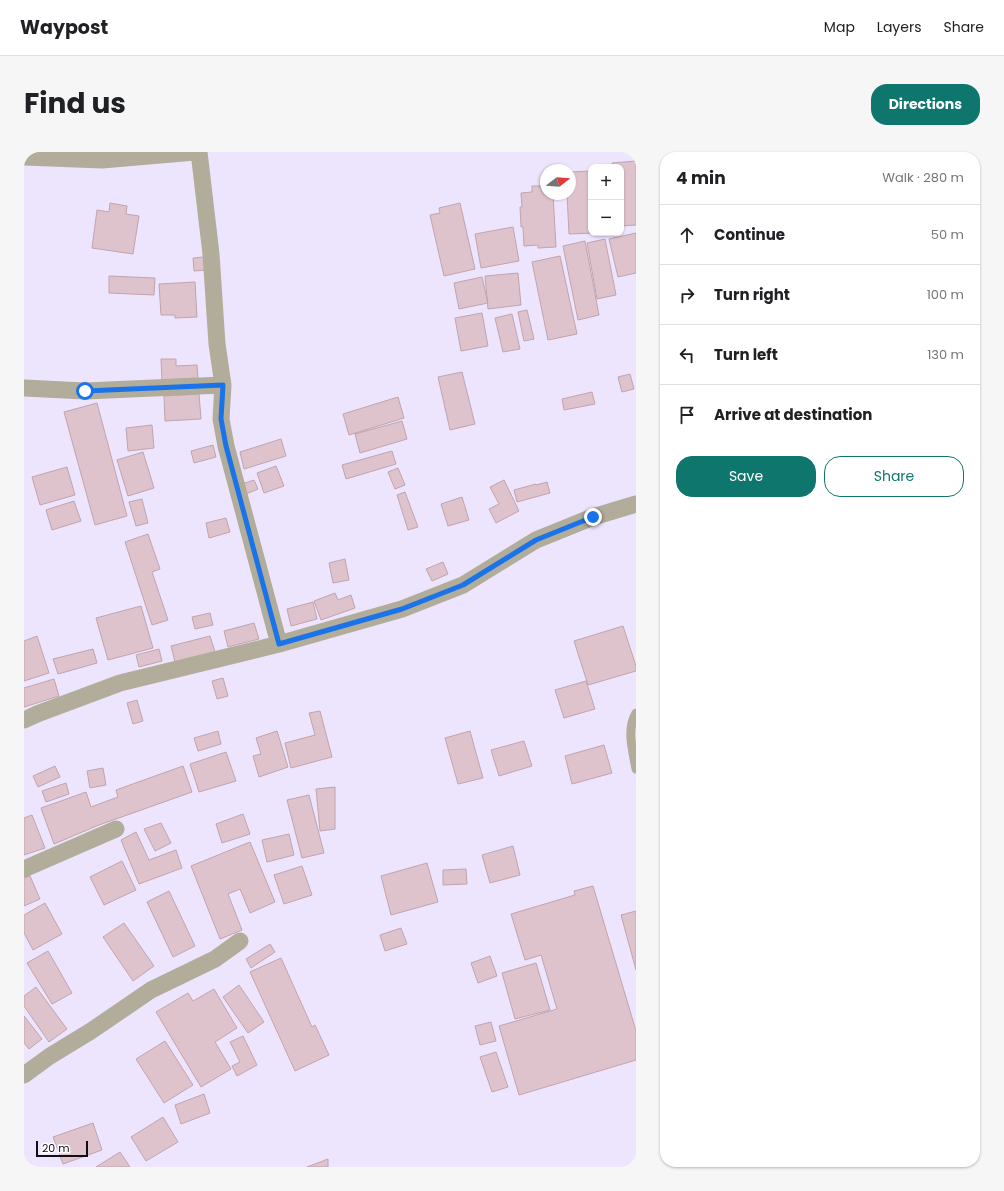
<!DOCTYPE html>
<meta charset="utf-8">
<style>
body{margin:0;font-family:Poppins,sans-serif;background:#f6f6f6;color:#202124}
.controls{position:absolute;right:12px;top:12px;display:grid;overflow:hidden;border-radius:8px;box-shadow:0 1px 3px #0004}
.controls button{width:36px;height:36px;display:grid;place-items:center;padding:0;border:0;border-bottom:1px solid #e0e0e0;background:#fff;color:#202124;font:20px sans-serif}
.compass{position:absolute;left:516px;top:12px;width:36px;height:36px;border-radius:50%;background:#fff;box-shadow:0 1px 3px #0004;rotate:73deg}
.scale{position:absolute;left:12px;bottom:10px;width:52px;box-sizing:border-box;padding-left:4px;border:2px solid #100d15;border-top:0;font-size:11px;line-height:14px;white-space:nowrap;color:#100d15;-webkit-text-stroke:3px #fff;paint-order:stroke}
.stop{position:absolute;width:12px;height:12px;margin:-9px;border:3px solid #1a73e8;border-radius:50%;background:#fff}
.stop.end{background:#1a73e8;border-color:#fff;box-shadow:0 1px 4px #0008}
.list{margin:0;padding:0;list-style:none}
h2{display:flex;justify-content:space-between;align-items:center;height:52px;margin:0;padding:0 16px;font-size:17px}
h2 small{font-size:13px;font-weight:400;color:#757577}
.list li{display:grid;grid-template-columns:26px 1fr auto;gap:12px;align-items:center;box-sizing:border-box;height:60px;padding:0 16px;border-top:1px solid #e0e0e0}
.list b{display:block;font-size:15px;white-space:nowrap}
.list em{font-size:13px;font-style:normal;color:#757577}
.actions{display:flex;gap:8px;padding:12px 16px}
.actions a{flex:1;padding:9px 0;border:1px solid #0f766e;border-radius:16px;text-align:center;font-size:14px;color:#0f766e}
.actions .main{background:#0f766e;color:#fff}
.icon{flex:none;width:22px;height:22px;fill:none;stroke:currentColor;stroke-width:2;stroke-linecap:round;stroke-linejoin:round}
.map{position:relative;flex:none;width:612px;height:1015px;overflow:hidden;border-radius:16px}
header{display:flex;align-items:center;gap:24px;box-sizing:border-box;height:56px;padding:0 20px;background:#fff;border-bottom:1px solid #e0e0e0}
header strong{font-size:19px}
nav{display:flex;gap:22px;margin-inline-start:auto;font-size:14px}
.intro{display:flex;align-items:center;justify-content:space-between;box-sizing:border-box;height:96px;padding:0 24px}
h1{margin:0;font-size:28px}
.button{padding:10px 18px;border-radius:16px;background:#0f766e;color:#fff;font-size:14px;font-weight:700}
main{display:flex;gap:24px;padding:0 24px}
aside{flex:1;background:#fff;border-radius:16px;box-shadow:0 1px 3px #0004}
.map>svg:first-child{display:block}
.building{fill:#dfc3cc;stroke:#c0a4ae}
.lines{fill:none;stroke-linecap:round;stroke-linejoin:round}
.service{stroke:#b2ac9a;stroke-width:9}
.minor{stroke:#b2ac9a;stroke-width:17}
.route{stroke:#1a73e8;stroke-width:5}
</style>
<header>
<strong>Waypost</strong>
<nav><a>Map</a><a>Layers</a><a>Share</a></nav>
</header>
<div class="intro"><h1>Find us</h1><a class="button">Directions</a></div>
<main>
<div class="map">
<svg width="612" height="1015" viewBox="0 0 612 1015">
<rect width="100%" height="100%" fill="#ede4fe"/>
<path class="building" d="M612,9V73L597,74V15H588V11Z
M567,19V81H571L545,82L543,42H546V20Z
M508,34H522V42H529L532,95L514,96V93L500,94L499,75H497L496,55H498L497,41L508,40Z
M86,51L103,54L102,62L115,64L109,102L68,96L73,58L85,60Z
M436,51L451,117L420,124L406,63L416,61L415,56Z
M489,75L495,109L457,116L451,82Z
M612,81V121L594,125L585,87Z
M581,87L592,143L573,147L563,91Z
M561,89L575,163L554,168L539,94Z
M536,104L553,182L524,188L508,110Z
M180,105L182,118L170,119L169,106Z
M494,121L497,153L464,157L461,124Z
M85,124L131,126L130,143L85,141Z
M458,125L464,151L435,157L430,131Z
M171,130L173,165L151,166V163H137L135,132Z
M503,158L510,187L500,189L494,160Z
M458,161L464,194L437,199L431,166Z
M488,162L496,197L479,200L471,166Z
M137,207H152V214L173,213L174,226L138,228Z
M438,220L451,272L426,278L414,225Z
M606,222L610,237L598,240L594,225Z
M568,240L571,252L540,258L538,247Z
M175,242L177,267L141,269L140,244Z
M374,245L380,266L325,283L319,262Z
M73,251L103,364L71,373L40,260Z
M378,269L383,287L336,301L331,282Z
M128,273L130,296L104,299L102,276Z
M257,287L262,304L220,317L216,300Z
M189,293L192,305L170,311L167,299Z
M368,299L372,312L322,327L318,313Z
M119,300L130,336L104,344L93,308Z
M252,314L260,334L240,341L233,321Z
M43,315L51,343L16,353L8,325Z
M374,316L381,333L371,337L364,320Z
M230,328L234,337L222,342L218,332Z
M480,328L495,359L472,371L465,357L475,352L466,335Z
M523,330L526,341L493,350L490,338L512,332V333Z
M381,340L394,375L384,378L373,343Z
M438,345L445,368L424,374L417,352Z
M118,347L124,371L112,374L105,350Z
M50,349L57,369L28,378L22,358Z
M202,366L206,380L185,386L182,371Z
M124,382L136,417L128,420L144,468L128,473L101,390Z
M321,407L325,428L309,431L305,411Z
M419,410L424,422L408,429L402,417Z
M311,441L314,448L327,443L331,456L297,468L290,449Z
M289,450L293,467L267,474L263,457Z
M117,454L129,496L84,508L72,466Z
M186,461L189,473L171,477L168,465Z
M230,471L235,487L204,495L200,479Z
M599,474L612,514V519L564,533L550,489Z
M13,484L25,521L0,529V489Z
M186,484L191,500L151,510L147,494Z
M69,497L73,511L34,522L29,507Z
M135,497L138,509L115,515L112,503Z
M199,526L204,544L193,547L188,529Z
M30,527L35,544L0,555V536Z
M562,529L571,557L540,566L531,538Z
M113,548L119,569L109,572L103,551Z
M296,559L308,605L267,616L261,591L291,583L285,561Z
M194,579L197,592L174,599L170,586Z
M253,579L264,615L235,625L229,604L237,602L232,586Z
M446,579L459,626L434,632L421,586Z
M500,589L508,614L475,624L467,598Z
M580,593L588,621L548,632L541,604Z
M202,600L212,629L175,640L166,612Z
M31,614L36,625L14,635L9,624Z
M159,614L168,640L75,673L30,692L17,656L62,640L67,655L94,645L92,638Z
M79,616L82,633L66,636L63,619Z
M42,631L45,642L22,650L18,639Z
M311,635V677L296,679L292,637Z
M285,643L300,701L278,706L263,648Z
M219,662L226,682L198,691L192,672Z
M8,663L21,696L0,703V666Z
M137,671L147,691L131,699L120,677Z
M112,680L125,708L152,698L158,716L115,732L97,688Z
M265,682L270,703L243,710L238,688Z
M226,690L251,750L226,761L216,737L204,742L218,778L196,787L167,714Z
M489,694L496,723L466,731L458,703Z
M98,709L112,738L80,753L66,725Z
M403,711L414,750L367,763L357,724Z
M278,714L288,743L260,752L250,723Z
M442,717L443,732L419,733V718Z
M6,724L16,747L0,754V726Z
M569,734L612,879V908L495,943L475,874L533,857L517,803L501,808L487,762L551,743L550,739Z
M145,739L171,794L149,805L123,750Z
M21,751L38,782L9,798L0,781V763Z
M612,759V818L597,763Z
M100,771L130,814L109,829L79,785Z
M377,776L383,792L361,799L356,783Z
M246,792L251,800L227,816L222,807Z
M24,799L48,841L28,852L3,811Z
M466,804L473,824L454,831L447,811Z
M257,806L288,875L291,873L305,903L271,919L226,820Z
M512,811L526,858L491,867L478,821Z
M215,833L240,870L224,881L199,845Z
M12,835L43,877L25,890L0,854V844Z
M190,837L213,876L191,890L207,917L177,935L132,860L164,841L169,849Z
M0,864L18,887L5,897L0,891Z
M467,870L472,889L456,893L451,874Z
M219,884L233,913L213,924L208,914L216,910L206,890Z
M141,889L169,933L140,951L112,907Z
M472,900L484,935L468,940L456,905Z
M180,942L186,961L157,972L151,953Z
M139,965L154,990L122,1009L107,985Z
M69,971L78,998L39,1012L29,985Z
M96,1000L106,1015H72Z
M304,1007V1015H283Z"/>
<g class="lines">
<path class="service" d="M612,561C602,578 609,599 612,617"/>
<path class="minor" d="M175,0L187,102L193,192L199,233L197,267L202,294L255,492
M0,5L78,8L171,0
M0,236L61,239L199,233
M0,568L13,562L96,531L255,492L378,457L439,433L512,388L569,365L612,352
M0,717L92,677
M0,923L26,904L67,879L127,838L191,807L216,789"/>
</g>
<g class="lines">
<path class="route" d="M61,239L199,233L197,267L202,294L255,492L378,457L439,433L512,388L569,365"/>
</g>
</svg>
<div class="controls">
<button>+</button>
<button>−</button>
</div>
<svg class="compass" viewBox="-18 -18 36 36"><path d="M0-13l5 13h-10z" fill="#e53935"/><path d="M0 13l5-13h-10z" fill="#757577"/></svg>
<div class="scale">20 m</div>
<div class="stop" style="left:61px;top:239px"></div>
<div class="stop end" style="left:569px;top:365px"></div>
</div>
<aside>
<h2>4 min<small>Walk · 280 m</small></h2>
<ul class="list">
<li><svg class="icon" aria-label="ahead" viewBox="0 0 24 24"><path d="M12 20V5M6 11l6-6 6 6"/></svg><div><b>Continue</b></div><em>50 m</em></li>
<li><svg class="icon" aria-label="right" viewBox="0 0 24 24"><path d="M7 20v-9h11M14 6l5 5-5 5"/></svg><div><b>Turn right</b></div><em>100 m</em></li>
<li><svg class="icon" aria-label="left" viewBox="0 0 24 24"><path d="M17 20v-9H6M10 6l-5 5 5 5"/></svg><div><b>Turn left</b></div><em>130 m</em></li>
<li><svg class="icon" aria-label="arrive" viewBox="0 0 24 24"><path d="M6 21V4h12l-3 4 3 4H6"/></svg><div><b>Arrive at destination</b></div></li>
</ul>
<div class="actions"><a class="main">Save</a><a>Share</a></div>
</aside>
</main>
